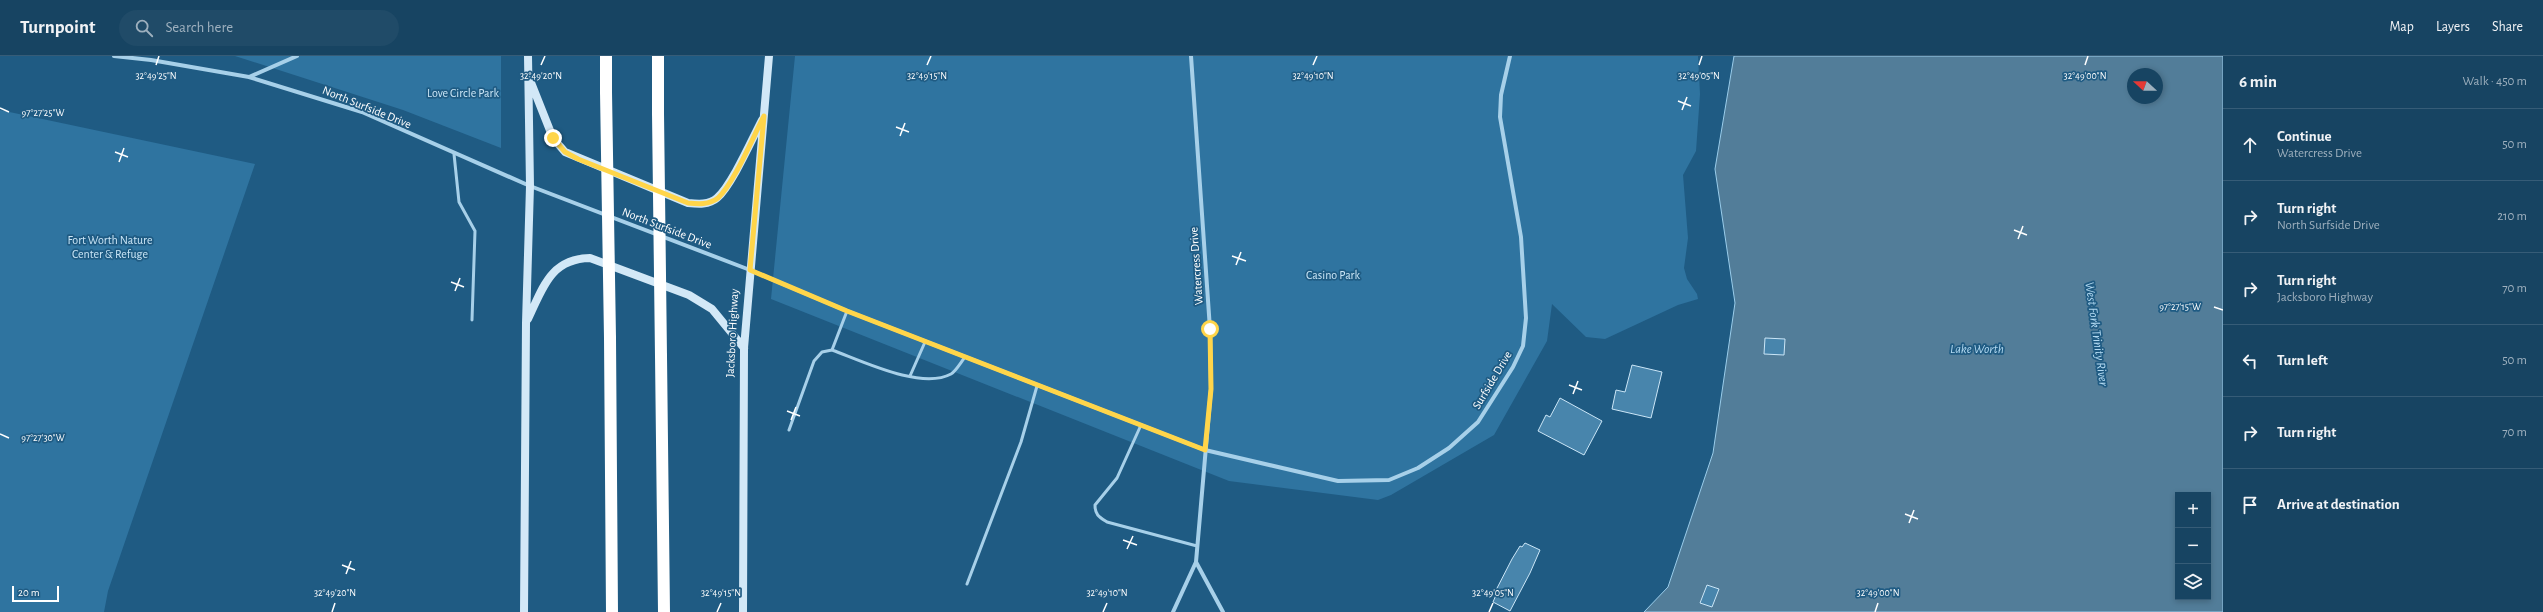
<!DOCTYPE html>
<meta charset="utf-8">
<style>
body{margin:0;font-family:"Alegreya Sans",sans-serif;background:#204b68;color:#f1f3f6}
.controls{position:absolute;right:12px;bottom:12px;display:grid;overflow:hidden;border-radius:0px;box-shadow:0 2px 6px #0003}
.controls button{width:36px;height:36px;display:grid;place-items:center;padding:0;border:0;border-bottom:1px solid #365c77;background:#174462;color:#f1f3f6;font:20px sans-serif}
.compass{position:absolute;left:2127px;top:12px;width:36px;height:36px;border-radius:50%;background:#174462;box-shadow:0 2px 6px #0003;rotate:291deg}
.scale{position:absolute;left:12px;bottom:10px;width:47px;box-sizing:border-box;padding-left:4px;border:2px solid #fff;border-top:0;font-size:11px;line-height:14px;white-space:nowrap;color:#fff;-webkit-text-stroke:3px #1f5b83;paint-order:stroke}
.stop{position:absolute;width:12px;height:12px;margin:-9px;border:3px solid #ffd54a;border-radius:50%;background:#fff}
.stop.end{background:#ffd54a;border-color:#fff;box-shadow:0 1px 4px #0008}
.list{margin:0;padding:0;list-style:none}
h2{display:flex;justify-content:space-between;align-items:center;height:52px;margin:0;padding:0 16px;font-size:17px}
h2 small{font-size:13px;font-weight:400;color:#9eb0be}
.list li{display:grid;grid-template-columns:26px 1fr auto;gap:12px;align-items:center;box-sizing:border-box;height:72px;padding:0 16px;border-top:1px solid #365c77}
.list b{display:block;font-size:15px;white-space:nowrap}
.list p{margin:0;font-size:13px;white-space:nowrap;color:#9eb0be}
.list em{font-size:13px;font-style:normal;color:#9eb0be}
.icon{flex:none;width:22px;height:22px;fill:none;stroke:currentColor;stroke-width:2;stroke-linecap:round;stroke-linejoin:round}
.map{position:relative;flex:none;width:2223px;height:556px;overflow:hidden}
header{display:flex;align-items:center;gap:24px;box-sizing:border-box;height:56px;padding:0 20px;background:#174462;border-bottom:1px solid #365c77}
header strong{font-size:19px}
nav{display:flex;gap:22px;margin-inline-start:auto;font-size:14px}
.search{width:280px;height:36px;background:#204b68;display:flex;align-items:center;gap:10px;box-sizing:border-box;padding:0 14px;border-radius:22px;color:#9eb0be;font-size:15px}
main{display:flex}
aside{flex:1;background:#174462}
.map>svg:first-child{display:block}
.green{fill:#2f74a0}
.water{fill:#527d99;stroke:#9acdeb;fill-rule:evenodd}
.building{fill:#4885ac;stroke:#cbe6f7}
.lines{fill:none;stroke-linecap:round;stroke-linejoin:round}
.service{stroke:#a7d0e9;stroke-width:3}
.minor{stroke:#a7d0e9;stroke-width:4}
.secondary{stroke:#d2e8f7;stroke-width:8}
.motorway{stroke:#fff;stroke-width:12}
.motorway-bridge{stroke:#fff;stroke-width:12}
.route{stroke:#ffd54a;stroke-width:5}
.ticks{fill:none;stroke:#fff;stroke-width:1.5}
.labels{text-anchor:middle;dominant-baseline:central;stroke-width:3.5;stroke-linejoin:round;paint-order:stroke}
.park-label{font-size:12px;fill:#cbe6f7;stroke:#1f5b83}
.street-label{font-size:12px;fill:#fff;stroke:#1f5b83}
.water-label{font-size:13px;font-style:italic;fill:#b2d9f1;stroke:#1f5b83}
.ticks-label{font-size:10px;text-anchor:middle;fill:#fff;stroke:#1f5b83;stroke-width:3.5;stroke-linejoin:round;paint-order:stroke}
</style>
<header>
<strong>Turnpoint</strong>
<div class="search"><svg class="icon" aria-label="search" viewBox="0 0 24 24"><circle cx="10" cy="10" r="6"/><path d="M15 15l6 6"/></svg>Search here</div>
<nav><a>Map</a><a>Layers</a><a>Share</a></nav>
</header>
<main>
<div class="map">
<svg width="2223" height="556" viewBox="0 0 2223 556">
<rect width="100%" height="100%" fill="#1f5b83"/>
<path class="green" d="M235,0H501V92L403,54Z
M795,0H1698L1700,38L1696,95L1683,119L1688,182L1684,212L1687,223L1697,238L1698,243L1678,249L1605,283L1586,281L1552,248L1547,285L1494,379L1391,439L1378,444L1229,425L771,243Z
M0,54L255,108L108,535L104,556H0Z"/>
<path class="water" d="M1734,0H2223V556H1644L1668,531L1713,397L1735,247L1715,113ZM2133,18H2157V42H2133ZM2178,439H2208V541H2178Z"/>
<path class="building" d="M1765,282L1785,283L1784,299L1764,298Z
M1632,309L1662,316L1651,362L1612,353L1616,334L1625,336Z
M1560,342L1602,365L1584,399L1538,375L1546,359L1550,361Z
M1525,487L1540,494L1530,517L1510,555L1493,546L1496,539L1494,538L1512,503L1520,490L1522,491Z
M1707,529L1719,533L1712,551L1700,547Z"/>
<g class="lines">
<path class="service" d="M454,98L459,146L475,175L472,264
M832,294L847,255
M910,320L925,286
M1141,369L1117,422L1095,449C1095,459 1099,461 1107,466L1197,490
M789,374L814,305L822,296L832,294C862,305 921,334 951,318C956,315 961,306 965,301
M967,528L1021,386L1037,330"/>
<path class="minor" d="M114,0L151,4L249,21L362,56L530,130L750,214L847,255L1205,394L1338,425L1389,424L1418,412L1449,392L1478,366L1513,311L1523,290L1526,262L1521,181L1500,61L1501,39L1510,0
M1191,0L1210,273L1211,333L1196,506L1223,556
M249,21L297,0
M1173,556L1196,506"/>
<path class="secondary" d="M530,24L553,82L565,96L688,147C698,148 709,149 717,142C732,129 752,83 762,64
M528,263C543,232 550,203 590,202L689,239L712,253L744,292
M524,556L526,267L530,130L528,0
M743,556L744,292L769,0"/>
<path class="motorway" d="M606,0V36
M658,0V57
M610,282L612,556
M661,300L664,556"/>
<path class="motorway-bridge" d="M606,36L610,282
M658,57L661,300"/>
</g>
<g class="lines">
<path class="route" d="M553,82L565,96L578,103L688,147C698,148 709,149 718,142C734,127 753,81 764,60L750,214L847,255L1205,394L1211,333L1210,273"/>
</g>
<path class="ticks" d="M156,9L159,0M541,9L545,0M927,9L931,0M1313,9L1317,0M1699,9L1702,0M2085,9L2088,0M1678,45L1691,50M0,52L9,56M1682,54L1687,41M896,71L909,76M900,80L905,67M115,96L128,101M119,106L124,92M2014,174L2027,179M2018,183L2023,170M1232,200L1246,205M1236,209L1241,196M451,226L464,231M455,235L460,222M2214,251L2223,254M1569,329L1582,334M1573,338L1578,325M787,355L800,360M791,364L796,351M0,378L9,382M1905,458L1918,463M1909,467L1914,454M1123,484L1137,489M1127,493L1133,480M342,509L355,514M346,518L351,505M332,556L335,547M717,556L721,547M1103,556L1107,547M1489,556L1493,547M1875,556L1878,547"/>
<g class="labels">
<g class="park-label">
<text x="463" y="37">Love Circle Park</text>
<text x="110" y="184">Fort Worth Nature<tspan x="110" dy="14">Center &amp; Refuge</tspan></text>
<text x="1333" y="219">Casino Park</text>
</g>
<g class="street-label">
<text transform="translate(367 51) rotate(22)">North Surfside Drive</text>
<text transform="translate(667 172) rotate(21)">North Surfside Drive</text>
<text transform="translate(1196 210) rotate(-94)">Watercress Drive</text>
<text transform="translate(732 277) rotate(-87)">Jacksboro Highway</text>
<text transform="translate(1492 324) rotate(-59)">Surfside Drive</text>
</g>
<g class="water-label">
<text transform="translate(2096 278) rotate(82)">West Fork Trinity River</text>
<text x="1977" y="293">Lake Worth</text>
</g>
</g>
<g class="ticks-label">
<text x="156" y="23">32°49'25"N</text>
<text x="541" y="23">32°49'20"N</text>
<text x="927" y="23">32°49'15"N</text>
<text x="1313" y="23">32°49'10"N</text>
<text x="1699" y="23">32°49'05"N</text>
<text x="2085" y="23">32°49'00"N</text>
<text x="43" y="60">97°27'25"W</text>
<text x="2180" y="254">97°27'15"W</text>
<text x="43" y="385">97°27'30"W</text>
<text x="335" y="540">32°49'20"N</text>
<text x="721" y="540">32°49'15"N</text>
<text x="1107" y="540">32°49'10"N</text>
<text x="1493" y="540">32°49'05"N</text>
<text x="1878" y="540">32°49'00"N</text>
</g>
</svg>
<div class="controls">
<button>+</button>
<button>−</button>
<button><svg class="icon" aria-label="layers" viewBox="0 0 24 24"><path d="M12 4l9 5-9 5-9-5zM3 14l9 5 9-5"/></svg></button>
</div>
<svg class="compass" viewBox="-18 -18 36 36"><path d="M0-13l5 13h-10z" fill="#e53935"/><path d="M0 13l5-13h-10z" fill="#9eb0be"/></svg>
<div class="scale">20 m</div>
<div class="stop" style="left:1210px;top:273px"></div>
<div class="stop end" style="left:553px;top:82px"></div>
</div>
<aside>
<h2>6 min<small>Walk · 450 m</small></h2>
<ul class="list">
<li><svg class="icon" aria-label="ahead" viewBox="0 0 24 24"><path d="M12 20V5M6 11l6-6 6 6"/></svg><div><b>Continue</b><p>Watercress Drive</p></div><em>50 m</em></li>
<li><svg class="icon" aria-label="right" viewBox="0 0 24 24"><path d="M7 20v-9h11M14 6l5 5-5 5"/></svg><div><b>Turn right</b><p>North Surfside Drive</p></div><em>210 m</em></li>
<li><svg class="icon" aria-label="right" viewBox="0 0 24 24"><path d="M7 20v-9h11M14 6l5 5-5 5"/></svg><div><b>Turn right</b><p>Jacksboro Highway</p></div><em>70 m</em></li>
<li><svg class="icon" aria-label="left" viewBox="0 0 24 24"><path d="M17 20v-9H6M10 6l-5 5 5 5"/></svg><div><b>Turn left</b></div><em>50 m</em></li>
<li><svg class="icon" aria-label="right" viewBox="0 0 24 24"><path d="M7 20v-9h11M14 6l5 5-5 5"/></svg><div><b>Turn right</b></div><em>70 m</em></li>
<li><svg class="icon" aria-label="arrive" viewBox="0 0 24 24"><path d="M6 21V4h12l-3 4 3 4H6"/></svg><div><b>Arrive at destination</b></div></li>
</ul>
</aside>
</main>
